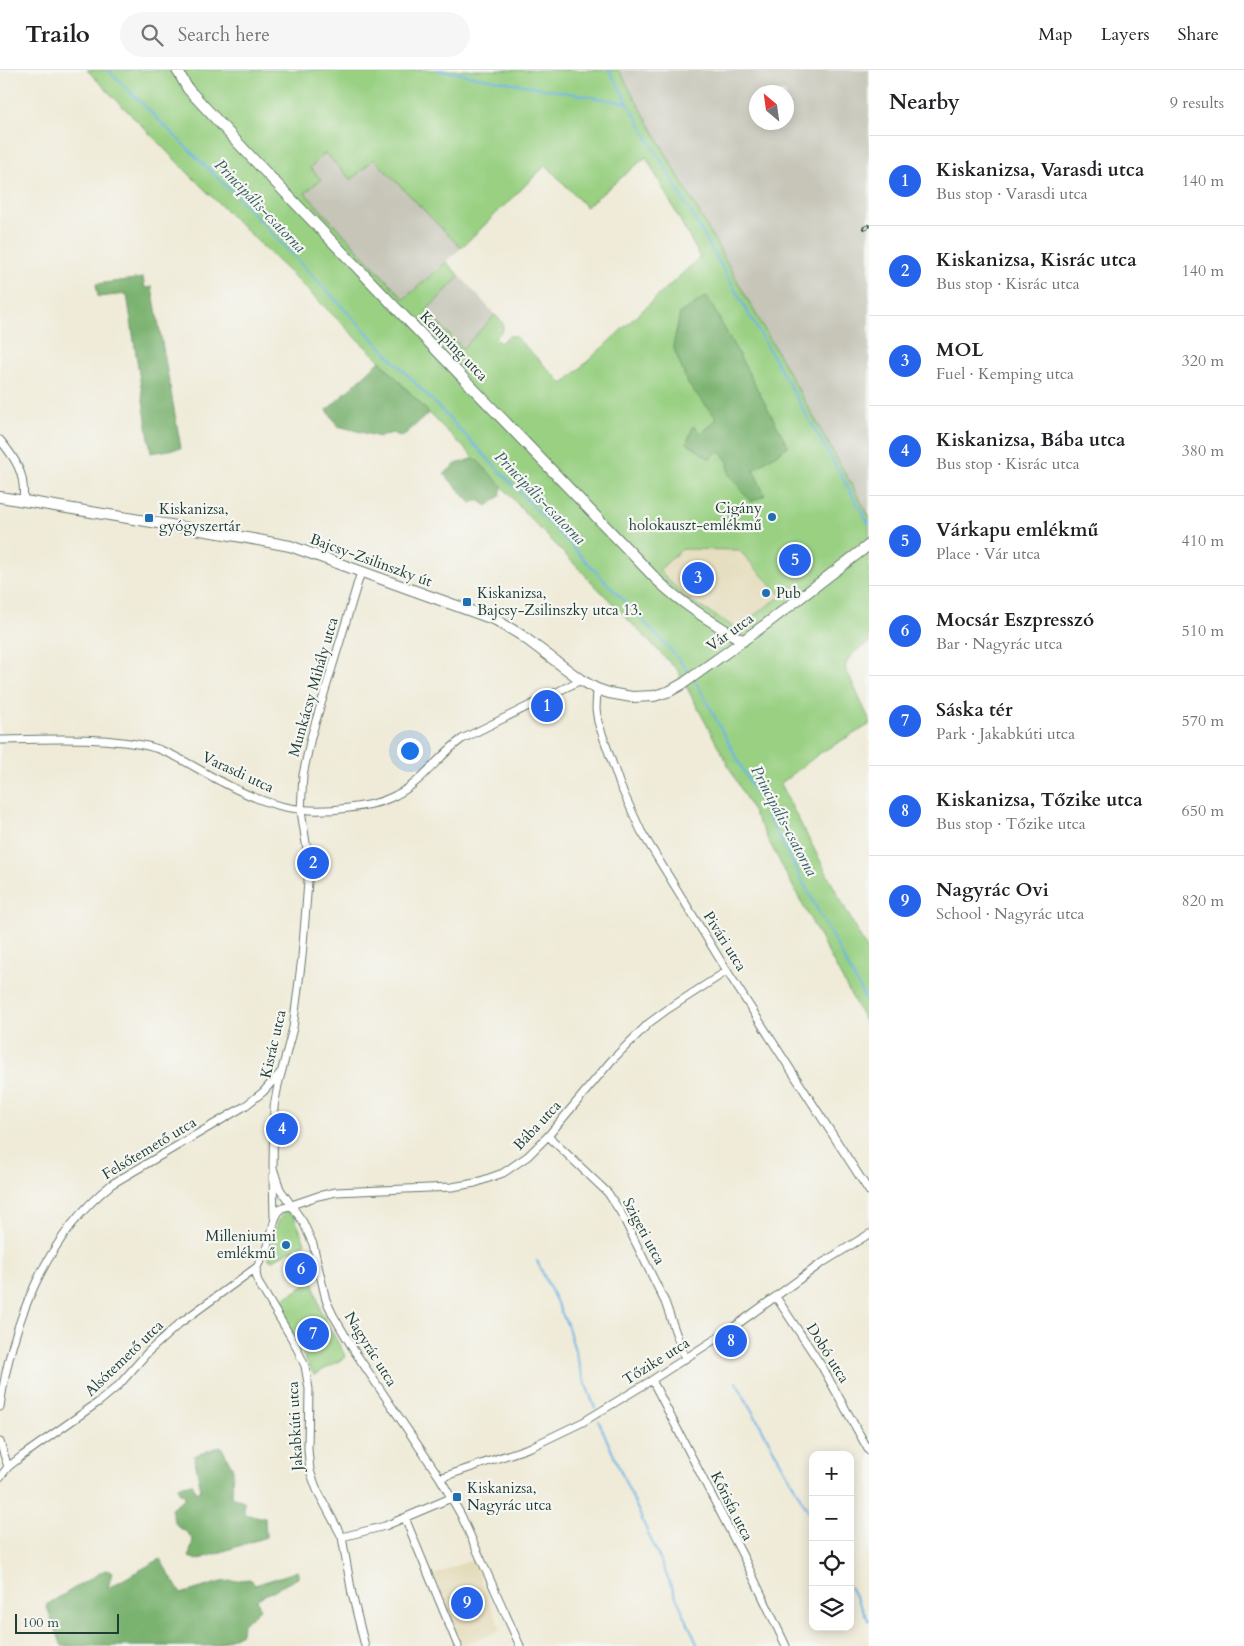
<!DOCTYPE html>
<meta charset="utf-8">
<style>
body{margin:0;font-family:Cardo,serif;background:#f6f6f6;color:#202124}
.controls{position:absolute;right:15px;bottom:15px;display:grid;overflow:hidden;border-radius:10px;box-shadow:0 2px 12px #0003}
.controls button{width:45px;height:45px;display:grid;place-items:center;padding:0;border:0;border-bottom:1px solid #e0e0e0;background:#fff;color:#202124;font:25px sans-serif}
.compass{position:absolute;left:749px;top:15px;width:45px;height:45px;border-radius:50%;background:#fff;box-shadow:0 2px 12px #0003;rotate:331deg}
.scale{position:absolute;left:15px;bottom:12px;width:104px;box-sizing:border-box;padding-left:5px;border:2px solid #1f3d34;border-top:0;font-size:14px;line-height:18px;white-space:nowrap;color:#1f3d34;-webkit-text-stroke:4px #f6f6f2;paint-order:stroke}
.you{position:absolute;left:409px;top:680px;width:18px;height:18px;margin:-12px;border:4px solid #fff;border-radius:50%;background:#1a73e8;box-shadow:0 0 0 8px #1a73e833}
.badge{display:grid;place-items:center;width:32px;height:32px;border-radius:50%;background:#2563eb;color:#fff;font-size:16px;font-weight:700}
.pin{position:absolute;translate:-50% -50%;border:2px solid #fff;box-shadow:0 1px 5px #0006}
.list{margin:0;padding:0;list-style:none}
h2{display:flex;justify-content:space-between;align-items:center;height:65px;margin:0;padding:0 20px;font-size:21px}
h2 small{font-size:16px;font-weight:400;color:#757577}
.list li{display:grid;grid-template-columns:32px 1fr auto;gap:15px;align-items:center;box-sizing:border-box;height:90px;padding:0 20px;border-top:1px solid #e0e0e0}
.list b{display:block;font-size:19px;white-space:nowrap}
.list p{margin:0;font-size:16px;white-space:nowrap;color:#757577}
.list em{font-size:16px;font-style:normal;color:#757577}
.icon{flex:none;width:28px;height:28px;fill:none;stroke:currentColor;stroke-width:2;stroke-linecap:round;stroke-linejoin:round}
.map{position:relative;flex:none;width:869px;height:1576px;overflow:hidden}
header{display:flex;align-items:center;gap:30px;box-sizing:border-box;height:70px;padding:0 25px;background:#fff;border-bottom:1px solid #e0e0e0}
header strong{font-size:24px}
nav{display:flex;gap:28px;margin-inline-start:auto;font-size:18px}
.search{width:350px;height:45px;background:#f6f6f6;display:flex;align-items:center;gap:12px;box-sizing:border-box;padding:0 18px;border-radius:28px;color:#757577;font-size:19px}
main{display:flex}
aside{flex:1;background:#fff}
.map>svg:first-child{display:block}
.built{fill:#e4dbba}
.industrial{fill:#c6c5b8;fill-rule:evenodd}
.green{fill:#99d082;stroke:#5c865b;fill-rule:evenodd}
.forest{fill:#7ab270;stroke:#4c7852}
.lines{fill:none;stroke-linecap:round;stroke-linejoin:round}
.stream{stroke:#70b5e6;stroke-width:2}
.street-casing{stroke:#687a6d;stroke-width:9}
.secondary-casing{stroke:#687a6d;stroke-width:12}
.street{stroke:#fff;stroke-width:7}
.secondary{stroke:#fff;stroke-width:10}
.rail-casing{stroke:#1f3d34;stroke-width:4}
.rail{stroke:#f6f6f2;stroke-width:2;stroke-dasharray:5.5;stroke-linecap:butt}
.poi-dot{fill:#1f6fb2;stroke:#f6f6f2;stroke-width:2}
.labels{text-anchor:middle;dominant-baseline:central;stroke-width:4.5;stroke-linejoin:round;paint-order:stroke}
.street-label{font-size:15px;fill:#1f3d34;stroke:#f6f6f2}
.poi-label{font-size:15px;fill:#1f3d34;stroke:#f6f6f2;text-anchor:start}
.water-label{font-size:16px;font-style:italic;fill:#335b60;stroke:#f6f6f2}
</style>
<header>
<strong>Trailo</strong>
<div class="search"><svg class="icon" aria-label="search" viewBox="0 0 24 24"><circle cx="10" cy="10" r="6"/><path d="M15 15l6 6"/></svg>Search here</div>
<nav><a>Map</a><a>Layers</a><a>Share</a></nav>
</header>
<main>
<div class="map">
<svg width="869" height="1576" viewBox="0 0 869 1576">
<rect width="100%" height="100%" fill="#f6f6f2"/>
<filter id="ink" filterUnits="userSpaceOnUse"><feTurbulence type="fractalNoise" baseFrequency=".02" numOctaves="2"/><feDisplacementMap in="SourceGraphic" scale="10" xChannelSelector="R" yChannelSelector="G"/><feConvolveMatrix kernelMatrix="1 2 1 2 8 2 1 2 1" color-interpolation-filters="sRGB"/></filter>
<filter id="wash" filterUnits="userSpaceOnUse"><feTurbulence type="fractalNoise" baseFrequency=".0096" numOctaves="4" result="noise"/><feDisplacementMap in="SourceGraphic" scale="20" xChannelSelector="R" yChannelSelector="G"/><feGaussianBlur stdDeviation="1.12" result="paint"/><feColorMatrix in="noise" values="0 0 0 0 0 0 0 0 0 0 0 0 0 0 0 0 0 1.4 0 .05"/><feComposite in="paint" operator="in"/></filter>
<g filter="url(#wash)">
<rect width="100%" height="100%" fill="#efebd8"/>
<path class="built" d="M682,479L739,480L782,526L736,558L687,529L659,500Z
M473,1489L501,1560L462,1576L434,1505Z"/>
<path class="industrial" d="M619,0H869V446ZM756,22H786V52H756Z
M325,83L374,88L461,178L404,229L305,123L321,109L310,98Z
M460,206L495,245L463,278L426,240Z"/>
<path class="green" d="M87,0H619L869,446V573C858,579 849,584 845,597L869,649V655L820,683L780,714L869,884V959L678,601L524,442L502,416L429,343L380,291L198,113ZM325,83L351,110L374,89L461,178L546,95L586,137L646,87L700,187L563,314L515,266H509L500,273L495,268L503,260V253L495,245L463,278L426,241L460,206L446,192L404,229L305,123L321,109L310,98ZM682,479L739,480L781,526L736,558L687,529L659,500Z
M286,1141H291L293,1143L305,1173L273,1190H270L267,1186C272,1174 277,1146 286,1141Z
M313,1211L321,1242L346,1287L314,1305L276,1233Z"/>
<path class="forest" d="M143,208L145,218L152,217L181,378L151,383L127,224L98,227L96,214Z
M707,226L788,376L753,400L765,425L751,432L729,405L728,392L719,380L710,389L687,373L693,356L702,363L717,349L688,314L673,276L680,243Z
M380,291L429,343L402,367L392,363L380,367L338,356L327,340Z
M475,388L502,416L500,426L487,436L478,430L471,433L444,404L456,394Z
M221,1376L233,1399L232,1427L244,1431V1444L265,1448L266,1467L197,1490L189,1487L193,1470C183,1454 175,1464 171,1438L186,1427L179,1422L178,1416L192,1413L196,1422L201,1420L194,1386Z
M160,1489L181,1524L221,1512L250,1509L255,1515L298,1501V1508L257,1529L260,1539L243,1554L242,1563L216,1576H62L46,1535L105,1500L112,1502L108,1518Z"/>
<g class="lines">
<path class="stream" d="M108,0L238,128L671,580L691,605
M437,0L627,33
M609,0L869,454
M695,611L701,621L869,936
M537,1191L567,1254L582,1304L595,1338
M736,1312L813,1450
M599,1352L698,1576
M850,1517L869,1551"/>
</g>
</g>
<g filter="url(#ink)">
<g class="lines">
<g class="street-casing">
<path id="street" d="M0,370C16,389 26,405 23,431
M361,502L311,667L303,705L301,741L308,786V812L302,887L293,958L278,1015L274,1037L273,1098L280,1119L303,1152L313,1174L326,1230L333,1245L355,1282L440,1408L461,1445L520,1576
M597,619L596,639L598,652L620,715L641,761L727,901L869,1121
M0,670C46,669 110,666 155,678C178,685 200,701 222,712C267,736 298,745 349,738C365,736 382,733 396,725C423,712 438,686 462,669L581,610
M548,1066L608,1123L621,1143L665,1232L685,1289
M273,1106L274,1147
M776,1227L821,1295L869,1381
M652,1310L745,1490L786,1576
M0,1337C11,1255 45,1167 112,1114L245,1036L263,1022L280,1003
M0,1372L8,1397
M0,1407L8,1397L22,1386L100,1331L119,1315L148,1282L180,1253L257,1197
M440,1408L531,1377L583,1352L652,1310L731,1259L819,1195L869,1164
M405,1448L458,1576
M342,1467L385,1456L451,1428
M365,1576L352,1524L342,1467L317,1420L310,1401L308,1379L309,1319L305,1296L295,1274L258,1212L256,1203L257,1197L268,1176L275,1149L280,1139L318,1126L336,1122L452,1117L475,1113L503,1103L528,1086L548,1066L611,991L649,953L668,939L727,901"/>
</g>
<g class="secondary-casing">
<path id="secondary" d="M177,0L188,19L253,89L657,510C683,535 712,552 743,571
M0,427L231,465L290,476L496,550L521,565L581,610L597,619L609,623L632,627L654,626L670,621L684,613L766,554L869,475"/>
</g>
<use href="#street" class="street"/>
<use href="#secondary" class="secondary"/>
<g class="rail-casing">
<path id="rail" d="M864,158L869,156"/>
</g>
<use href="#rail" class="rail"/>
</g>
</g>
<g class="poi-dot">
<circle cx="772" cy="447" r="5"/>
<rect x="144" y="443" width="10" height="10" rx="2.5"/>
<circle cx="766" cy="523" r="5"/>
<rect x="462" y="527" width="10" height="10" rx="2.5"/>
<circle cx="286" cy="1175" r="5"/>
<rect x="452" y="1422" width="10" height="10" rx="2.5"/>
</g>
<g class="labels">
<g class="street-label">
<text transform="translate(454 276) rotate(46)">Kemping utca</text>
<text transform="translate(371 490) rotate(20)">Bajcsy-Zsilinszky út</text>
<text transform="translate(730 562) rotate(-36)">Vár utca</text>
<text transform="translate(313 617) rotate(-74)">Munkácsy Mihály utca</text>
<text transform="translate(238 702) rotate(25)">Varasdi utca</text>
<text transform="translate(725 871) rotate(58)">Pivári utca</text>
<text transform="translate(273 974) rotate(-77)">Kisrác utca</text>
<text transform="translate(537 1055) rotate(-47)">Bába utca</text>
<text transform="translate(149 1078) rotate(-31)">Felsőtemető utca</text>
<text transform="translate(644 1161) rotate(62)">Szigeti utca</text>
<text transform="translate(371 1279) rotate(58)">Nagyrác utca</text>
<text transform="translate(828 1283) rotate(58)">Dobó utca</text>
<text transform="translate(124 1288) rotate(-44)">Alsótemető utca</text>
<text transform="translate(656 1291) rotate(-32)">Tőzike utca</text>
<text transform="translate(295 1356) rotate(-93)">Jakabkúti utca</text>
<text transform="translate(732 1436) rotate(63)">Kőrisfa utca</text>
</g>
<g class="poi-label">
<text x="762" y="438" text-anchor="end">Cigány<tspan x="762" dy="17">holokauszt-emlékmű</tspan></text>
<text x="159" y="439">Kiskanizsa,<tspan x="159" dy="17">gyógyszertár</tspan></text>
<text x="477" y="523">Kiskanizsa,<tspan x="477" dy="17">Bajcsy-Zsilinszky utca 13.</tspan></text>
<text x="776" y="523">Pub</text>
<text x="276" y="1166" text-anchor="end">Milleniumi<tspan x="276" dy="17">emlékmű</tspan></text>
<text x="467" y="1418">Kiskanizsa,<tspan x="467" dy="17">Nagyrác utca</tspan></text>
</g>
<g class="water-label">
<text transform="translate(260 136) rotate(46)">Principális-csatorna</text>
<text transform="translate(540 428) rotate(46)">Principális-csatorna</text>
<text transform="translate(784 751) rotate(62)">Principális-csatorna</text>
</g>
</g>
</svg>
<div class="controls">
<button>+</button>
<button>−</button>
<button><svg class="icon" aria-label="locate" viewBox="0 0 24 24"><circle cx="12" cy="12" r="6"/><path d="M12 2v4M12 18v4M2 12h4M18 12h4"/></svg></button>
<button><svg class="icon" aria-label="layers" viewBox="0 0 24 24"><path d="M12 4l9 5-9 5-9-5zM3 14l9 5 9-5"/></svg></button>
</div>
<svg class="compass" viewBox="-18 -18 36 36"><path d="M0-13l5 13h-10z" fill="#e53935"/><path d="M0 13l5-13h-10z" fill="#757577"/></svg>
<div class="scale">100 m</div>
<div class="you"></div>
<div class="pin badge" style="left:547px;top:636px">1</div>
<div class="pin badge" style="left:313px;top:793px">2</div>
<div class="pin badge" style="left:698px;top:508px">3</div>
<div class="pin badge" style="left:282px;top:1059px">4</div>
<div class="pin badge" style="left:795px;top:490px">5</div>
<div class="pin badge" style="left:301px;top:1199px">6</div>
<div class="pin badge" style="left:313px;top:1264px">7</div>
<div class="pin badge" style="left:731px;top:1271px">8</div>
<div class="pin badge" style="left:467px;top:1533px">9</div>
</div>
<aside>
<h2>Nearby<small>9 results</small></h2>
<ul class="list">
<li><span class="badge">1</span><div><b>Kiskanizsa, Varasdi utca</b><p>Bus stop · Varasdi utca</p></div><em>140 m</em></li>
<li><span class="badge">2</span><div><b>Kiskanizsa, Kisrác utca</b><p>Bus stop · Kisrác utca</p></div><em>140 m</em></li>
<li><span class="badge">3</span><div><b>MOL</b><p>Fuel · Kemping utca</p></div><em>320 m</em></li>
<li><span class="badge">4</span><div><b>Kiskanizsa, Bába utca</b><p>Bus stop · Kisrác utca</p></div><em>380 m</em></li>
<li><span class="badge">5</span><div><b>Várkapu emlékmű</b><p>Place · Vár utca</p></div><em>410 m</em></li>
<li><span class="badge">6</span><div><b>Mocsár Eszpresszó</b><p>Bar · Nagyrác utca</p></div><em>510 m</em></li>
<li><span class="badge">7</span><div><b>Sáska tér</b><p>Park · Jakabkúti utca</p></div><em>570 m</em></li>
<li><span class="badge">8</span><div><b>Kiskanizsa, Tőzike utca</b><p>Bus stop · Tőzike utca</p></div><em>650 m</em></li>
<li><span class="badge">9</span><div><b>Nagyrác Ovi</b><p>School · Nagyrác utca</p></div><em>820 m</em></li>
</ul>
</aside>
</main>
